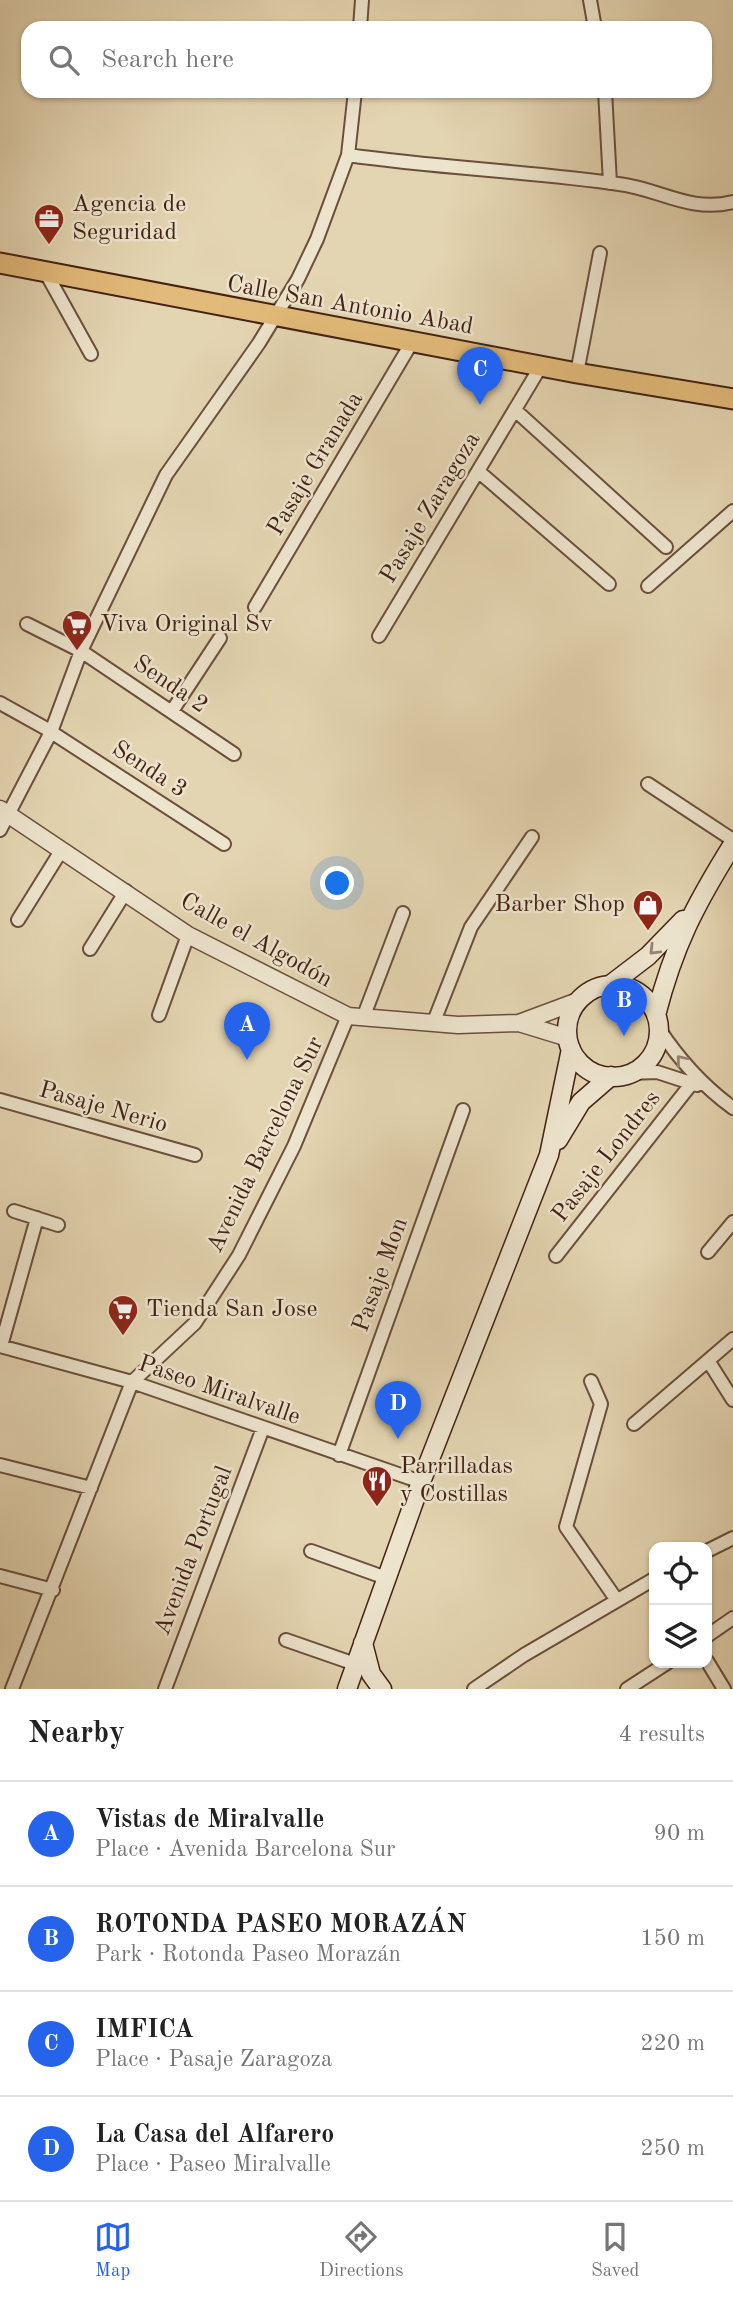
<!DOCTYPE html>
<meta charset="utf-8">
<style>
body{margin:0;font-family:"Old Standard TT",serif;background:#f6f6f6;color:#222}
.controls{position:absolute;right:21px;bottom:21px;display:grid;overflow:hidden;border-radius:14px;box-shadow:0 2px 5px #0004}
.controls button{width:63px;height:63px;display:grid;place-items:center;padding:0;border:0;border-bottom:2px solid #e0e0e0;background:#fff;color:#222;font:35px sans-serif}
.you{position:absolute;left:338px;top:884px;width:24px;height:24px;margin:-18px;border:5px solid #fff;border-radius:50%;background:#1a73e8;box-shadow:0 0 0 10px #1a73e833}
.badge{display:grid;place-items:center;width:46px;height:46px;border-radius:50%;background:#2563eb;color:#fff;font-size:23px;font-weight:700}
.pin{position:absolute;translate:-50% -58px;filter:drop-shadow(0 2px 4px #0008)}
.pin::after{content:'';position:absolute;top:37px;width:24px;height:21px;background:inherit;clip-path:polygon(0 0,100% 0,50% 100%)}
.list{margin:0;padding:0;list-style:none}
h2{display:flex;justify-content:space-between;align-items:center;height:91px;margin:0;padding:0 28px;font-size:30px}
h2 small{font-size:23px;font-weight:400;color:#767676}
.list li{display:grid;grid-template-columns:46px 1fr auto;gap:21px;align-items:center;box-sizing:border-box;height:105px;padding:0 28px;border-top:2px solid #e0e0e0}
.list b{display:block;font-size:26px;white-space:nowrap}
.list p{margin:0;font-size:23px;white-space:nowrap;color:#767676}
.list em{font-size:23px;font-style:normal;color:#767676}
.icon{flex:none;width:38px;height:38px;fill:none;stroke:currentColor;stroke-width:2;stroke-linecap:round;stroke-linejoin:round}
.map{position:relative;flex:none;width:733px;height:1689px;overflow:hidden}
.search{position:absolute;background:#fff;box-shadow:0 2px 5px #0004;left:21px;right:21px;top:21px;height:77px;display:flex;align-items:center;gap:18px;box-sizing:border-box;padding:0 24px;border-radius:21px;color:#767676;font-size:26px}
.sheet{height:511px;background:#fff}
nav{display:flex;justify-content:space-around;align-items:center;box-sizing:border-box;height:98px;border-top:2px solid #e0e0e0;background:#fff;font-size:19px;color:#767676}
nav a{display:grid;justify-items:center;gap:4px}
nav .on{color:#2563eb}
.map>svg:first-child{display:block}
.lines{fill:none;stroke-linecap:round;stroke-linejoin:round}
.minor-casing{stroke:#6b4f3c;stroke-width:16}
.tertiary-casing{stroke:#6b4f3c;stroke-width:19}
.secondary-casing{stroke:#432214;stroke-width:21}
.primary-casing{stroke:#432214;stroke-width:23}
.minor{stroke:#ede4cd;stroke-width:12}
.tertiary{stroke:#ede4cd;stroke-width:16}
.secondary{stroke:#ede4cd;stroke-width:18}
.primary{stroke:#e2ba79;stroke-width:19}
.oneway{stroke:#988370}
.labels{text-anchor:middle;dominant-baseline:central;stroke-width:5;stroke-linejoin:round;paint-order:stroke}
.poi-label{font-size:24px;fill:#432214;stroke:#ede4cd;text-anchor:start}
.street-label{font-size:24px;fill:#432214;stroke:#ede4cd}
</style>
<div class="map">
<svg width="733" height="1689" viewBox="0 0 733 1689">
<rect width="100%" height="100%" fill="#e4d5b2"/>
<filter id="stains"><feTurbulence type="fractalNoise" baseFrequency=".00286" numOctaves="4"/><feColorMatrix values="0 0 0 0 .2 0 0 0 0 .09 0 0 0 0 .02 0 0 0 .5 -.17"/></filter>
<radialGradient id="worn" r=".72"><stop offset=".6" stop-color="#630" stop-opacity="0"/><stop offset="1" stop-color="#630" stop-opacity=".3"/></radialGradient>
<g class="lines">
<g class="minor-casing">
<path id="minor" d="M590,0L595,28
M360,28L362,0
M605,91L610,183
M348,155C438,168 529,171 619,184C660,189 690,213 733,202
M46,273L91,354
M577,373L600,253
M515,410L666,547
M478,471L609,584
M648,586L733,511
M255,607L412,342
M27,624L81,651L234,754
M379,636L541,366
M0,703L45,728L224,844
M172,711L220,638
M648,784L733,840
M0,830L51,732L81,651L166,475L259,343L298,279L317,239L348,155L355,91
M18,920L61,851
M90,949L126,891
M159,1015L188,935
M363,1018L403,913
M433,1024L471,927L532,837
M659,1029C680,1061 703,1086 733,1108
M630,1073L657,1072L697,1085
M0,1100L195,1155
M14,1211L58,1225
M708,1252L733,1222
M556,1256L692,1083
M0,1346L132,1382L421,1482
M1,1346L37,1218
M709,1362L733,1400
M591,1381L601,1404L566,1527L616,1599
M634,1424L733,1339
M339,1455L463,1110
M0,1465L91,1488
M311,1551L386,1578
M707,1551L733,1538
M0,1576L53,1590
M707,1636L733,1618
M286,1640L355,1664
M707,1661L724,1689
M12,1689L132,1382L195,1323L239,1255L294,1146L348,1016
M165,1689L263,1428
M474,1689L524,1655L654,1579
M627,1689L667,1663"/>
</g>
<g class="tertiary-casing">
<path id="tertiary" d="M0,809L188,935L348,1016L458,1025L519,1023L578,1001
M519,1023L568,1038"/>
</g>
<g class="secondary-casing">
<path id="secondary" d="M610,985L648,956L683,920
M567 1031a46 46 0 1 1 92 0a46 46 0 1 1-92 0Z
M656,1015C674,945 695,905 733,844
M558,1140L581,1102L611,1076
M363,1643L371,1674L382,1689
M347,1689L421,1482L549,1155L571,1049"/>
</g>
<g class="primary-casing">
<path id="primary" d="M0,263L577,373L733,399"/>
</g>
<use href="#minor" class="minor"/>
<use href="#tertiary" class="tertiary"/>
<use href="#secondary" class="secondary"/>
<use href="#primary" class="primary"/>
</g>
<defs><path id="oneway-chevron" d="M-2-3.5L2.5 0L-2 3.5" fill="none" stroke-width="1.6" stroke-linecap="round" stroke-linejoin="round" transform="scale(1.75)"/></defs>
<g class="oneway">
<use href="#oneway-chevron" transform="translate(654 950) rotate(135)"/>
<use href="#oneway-chevron" transform="translate(681 1060) rotate(-130)"/>
</g>
<defs>
<g id="office-pin" transform="scale(1.575)"><path d="M0 17L-7.5 6A9.5 9.5 0 1 1 7.5 6Z" fill="#8f2418" stroke="#ede4cd"/><path d="M-6-3h4V-5.5h4V-3h4V5H-6ZM-1-4.5V-3h2v-1.5ZM-6 0V1H6V0Z" fill="#fff"/></g>
<g id="supermarket-pin" transform="scale(1.575)"><path d="M0 17L-7.5 6A9.5 9.5 0 1 1 7.5 6Z" fill="#8f2418" stroke="#ede4cd"/><path d="M-6-5.5h2.5l.6 2H6L4.5 2H-2.5L-4.4-4H-6ZM-1.5 3.2a1.3 1.3 0 1 0 .1 0ZM3 3.2a1.3 1.3 0 1 0 .1 0Z" fill="#fff"/></g>
<g id="shop-pin" transform="scale(1.575)"><path d="M0 17L-7.5 6A9.5 9.5 0 1 1 7.5 6Z" fill="#8f2418" stroke="#ede4cd"/><path d="M-5-2.5h2.3a2.7 3.5 0 0 1 5.4 0H5L5.5 6h-11ZM-1.5-2.5h3a1.5 2.3 0 0 0-3 0Z" fill="#fff"/></g>
<g id="restaurant-pin" transform="scale(1.575)"><path d="M0 17L-7.5 6A9.5 9.5 0 1 1 7.5 6Z" fill="#8f2418" stroke="#ede4cd"/><path d="M-5-6h1v4h1v-4h1v4h1v-4h1v5L-1.5 .5V6h-2V.5L-5-1ZM5-6V6H3V1.5H1.5Q1.5-4 5-6Z" fill="#fff"/></g>
</defs>
<g fill-rule="evenodd">
<use href="#office-pin" x="49" y="219"/>
<use href="#supermarket-pin" x="77" y="625"/>
<use href="#shop-pin" x="648" y="905"/>
<use href="#supermarket-pin" x="123" y="1310"/>
<use href="#restaurant-pin" x="377" y="1481"/>
</g>
<g class="labels">
<g class="poi-label">
<text x="72" y="205">Agencia de<tspan x="72" dy="28">Seguridad</tspan></text>
<text x="100" y="625">Viva Original Sv</text>
<text x="625" y="905" text-anchor="end">Barber Shop</text>
<text x="146" y="1310">Tienda San Jose</text>
<text x="400" y="1467">Parrilladas<tspan x="400" dy="28">y Costillas</tspan></text>
</g>
<g class="street-label">
<text transform="translate(350 306) rotate(10)">Calle San Antonio Abad</text>
<text transform="translate(316 464) rotate(-59)">Pasaje Granada</text>
<text transform="translate(431 508) rotate(-59)">Pasaje Zaragoza</text>
<text transform="translate(170 685) rotate(34)">Senda 2</text>
<text transform="translate(149 770) rotate(33)">Senda 3</text>
<text transform="translate(256 941) rotate(29)">Calle el Algodón</text>
<text transform="translate(103 1108) rotate(16)">Pasaje Nerio</text>
<text transform="translate(266 1145) rotate(-64)">Avenida Barcelona Sur</text>
<text transform="translate(607 1157) rotate(-52)">Pasaje Londres</text>
<text transform="translate(381 1275) rotate(-70)">Pasaje Mon</text>
<text transform="translate(219 1391) rotate(19)">Paseo Miralvalle</text>
<text transform="translate(194 1551) rotate(-69)">Avenida Portugal</text>
</g>
</g>
<rect width="100%" height="100%" filter="url(#stains)"/>
<rect width="100%" height="100%" fill="url(#worn)"/>
</svg>
<div class="controls">
<button><svg class="icon" aria-label="locate" viewBox="0 0 24 24"><circle cx="12" cy="12" r="6"/><path d="M12 2v4M12 18v4M2 12h4M18 12h4"/></svg></button>
<button><svg class="icon" aria-label="layers" viewBox="0 0 24 24"><path d="M12 4l9 5-9 5-9-5zM3 14l9 5 9-5"/></svg></button>
</div>
<div class="you"></div>
<div class="pin badge" style="left:247px;top:1060px">A</div>
<div class="pin badge" style="left:624px;top:1036px">B</div>
<div class="pin badge" style="left:480px;top:405px">C</div>
<div class="pin badge" style="left:398px;top:1439px">D</div>
<div class="search"><svg class="icon" aria-label="search" viewBox="0 0 24 24"><circle cx="10" cy="10" r="6"/><path d="M15 15l6 6"/></svg>Search here</div>
</div>
<section class="sheet">
<h2>Nearby<small>4 results</small></h2>
<ul class="list">
<li><span class="badge">A</span><div><b>Vistas de Miralvalle</b><p>Place · Avenida Barcelona Sur</p></div><em>90 m</em></li>
<li><span class="badge">B</span><div><b>ROTONDA PASEO MORAZÁN</b><p>Park · Rotonda Paseo Morazán</p></div><em>150 m</em></li>
<li><span class="badge">C</span><div><b>IMFICA</b><p>Place · Pasaje Zaragoza</p></div><em>220 m</em></li>
<li><span class="badge">D</span><div><b>La Casa del Alfarero</b><p>Place · Paseo Miralvalle</p></div><em>250 m</em></li>
</ul>
</section>
<nav>
<a class="on"><svg class="icon" aria-label="map" viewBox="0 0 24 24"><path d="M3 6l6-2 6 2 6-2v14l-6 2-6-2-6 2zM9 4v14M15 6v14"/></svg>Map</a>
<a><svg class="icon" aria-label="directions" viewBox="0 0 24 24"><path d="M12 3l9 9-9 9-9-9zM9 14v-3h6M13 9l2 2-2 2"/></svg>Directions</a>
<a><svg class="icon" aria-label="saved" viewBox="0 0 24 24"><path d="M7 4h10v16l-5-4-5 4z"/></svg>Saved</a>
</nav>
